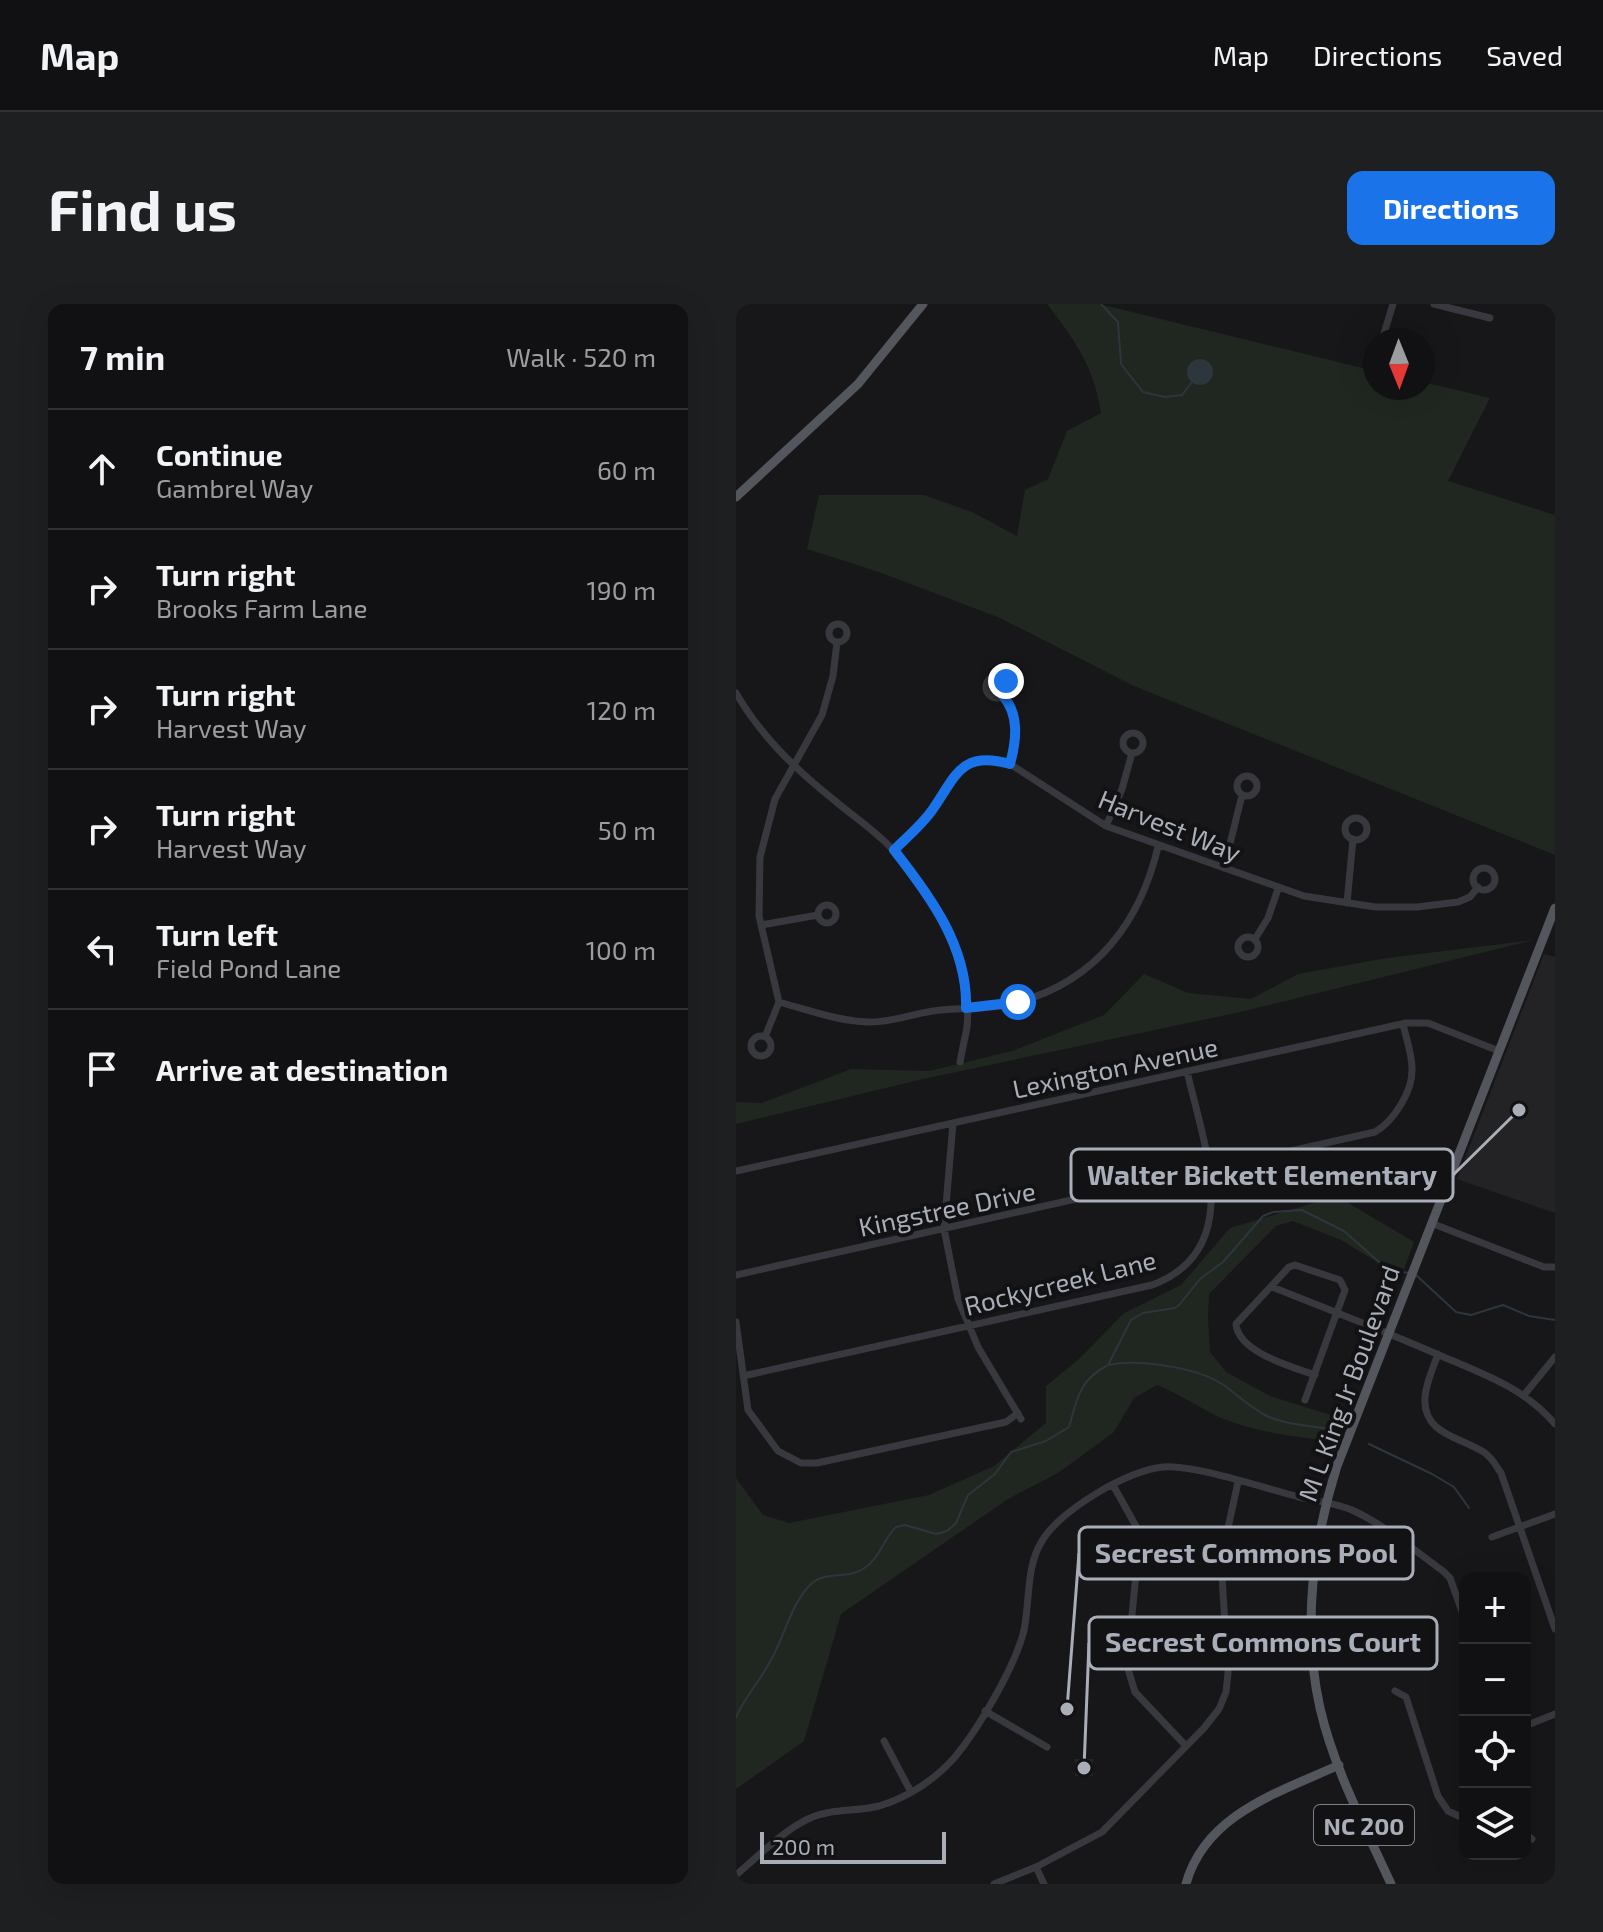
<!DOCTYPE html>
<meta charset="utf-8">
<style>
body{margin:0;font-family:"Exo 2",sans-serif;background:#1e1f21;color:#f1f3f6}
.controls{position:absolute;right:24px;bottom:24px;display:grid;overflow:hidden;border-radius:16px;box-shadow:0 8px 32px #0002}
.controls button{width:72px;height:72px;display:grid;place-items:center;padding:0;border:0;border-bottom:2px solid #303133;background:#111113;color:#f1f3f6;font:40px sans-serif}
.compass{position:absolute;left:627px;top:24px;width:72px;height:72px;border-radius:50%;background:#111113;box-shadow:0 8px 32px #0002;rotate:179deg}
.scale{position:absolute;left:24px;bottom:20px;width:186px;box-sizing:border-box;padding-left:8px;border:4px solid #a9aeb9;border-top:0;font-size:22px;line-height:28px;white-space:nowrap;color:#a9aeb9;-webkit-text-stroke:6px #121214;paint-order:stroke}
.stop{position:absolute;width:24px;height:24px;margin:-18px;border:6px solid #1a73e8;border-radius:50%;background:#fff}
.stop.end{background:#1a73e8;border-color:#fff;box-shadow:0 2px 8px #0008}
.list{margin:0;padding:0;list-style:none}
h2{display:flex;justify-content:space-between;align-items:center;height:104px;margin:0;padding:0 32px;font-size:34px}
h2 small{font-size:26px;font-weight:400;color:#9c9da0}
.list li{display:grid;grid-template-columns:52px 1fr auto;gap:24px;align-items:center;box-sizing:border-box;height:120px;padding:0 32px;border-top:2px solid #303133}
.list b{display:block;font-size:30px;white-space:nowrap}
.list p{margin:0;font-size:26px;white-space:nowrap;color:#9c9da0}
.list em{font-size:26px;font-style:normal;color:#9c9da0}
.icon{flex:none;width:44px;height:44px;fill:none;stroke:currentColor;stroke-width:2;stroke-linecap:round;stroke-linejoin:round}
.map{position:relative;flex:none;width:819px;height:1580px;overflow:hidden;border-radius:16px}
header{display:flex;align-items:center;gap:48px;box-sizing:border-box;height:112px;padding:0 40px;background:#111113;border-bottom:2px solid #303133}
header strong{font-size:38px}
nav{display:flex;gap:44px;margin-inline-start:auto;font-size:28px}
.intro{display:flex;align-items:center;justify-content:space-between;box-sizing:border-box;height:192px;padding:0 48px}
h1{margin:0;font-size:56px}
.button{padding:20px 36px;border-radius:16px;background:#1a73e8;color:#fff;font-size:28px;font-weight:700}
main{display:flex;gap:48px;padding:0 48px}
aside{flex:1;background:#111113;border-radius:16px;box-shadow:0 8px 32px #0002}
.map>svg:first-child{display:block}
.built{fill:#232326}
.green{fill:#1f2720}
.water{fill:#2d363d}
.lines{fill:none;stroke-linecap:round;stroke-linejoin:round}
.stream{stroke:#2d363d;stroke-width:2}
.minor{stroke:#38393e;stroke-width:7}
.major{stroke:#54565d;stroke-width:9}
.route{stroke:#1a73e8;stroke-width:10}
.labels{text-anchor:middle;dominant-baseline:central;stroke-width:8;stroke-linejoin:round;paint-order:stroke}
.shield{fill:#121214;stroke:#7c7f88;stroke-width:2}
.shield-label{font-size:24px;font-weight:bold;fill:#a9aeb9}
.street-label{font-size:26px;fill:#a9aeb9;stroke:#121214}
.leader{fill:none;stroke:#a9aeb9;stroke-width:3}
.callout-dot{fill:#a9aeb9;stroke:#121214;stroke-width:3}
.callout{fill:#121214;stroke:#a9aeb9;stroke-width:3}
.callout-label{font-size:28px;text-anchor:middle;font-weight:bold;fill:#a9aeb9}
</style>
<header>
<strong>Map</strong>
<nav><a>Map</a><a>Directions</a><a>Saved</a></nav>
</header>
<div class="intro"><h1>Find us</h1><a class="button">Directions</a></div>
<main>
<aside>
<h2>7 min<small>Walk · 520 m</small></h2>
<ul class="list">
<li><svg class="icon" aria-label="ahead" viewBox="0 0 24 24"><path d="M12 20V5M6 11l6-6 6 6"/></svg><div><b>Continue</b><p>Gambrel Way</p></div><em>60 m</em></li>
<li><svg class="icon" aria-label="right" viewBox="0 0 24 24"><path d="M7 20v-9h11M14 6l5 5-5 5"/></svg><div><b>Turn right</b><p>Brooks Farm Lane</p></div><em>190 m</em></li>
<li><svg class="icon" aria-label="right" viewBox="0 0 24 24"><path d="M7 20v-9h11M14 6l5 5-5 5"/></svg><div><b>Turn right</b><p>Harvest Way</p></div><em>120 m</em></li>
<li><svg class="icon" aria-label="right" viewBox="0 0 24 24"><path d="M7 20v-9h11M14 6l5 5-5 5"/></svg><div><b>Turn right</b><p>Harvest Way</p></div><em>50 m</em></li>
<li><svg class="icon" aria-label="left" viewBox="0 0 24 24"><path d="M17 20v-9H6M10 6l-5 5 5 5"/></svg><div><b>Turn left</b><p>Field Pond Lane</p></div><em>100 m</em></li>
<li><svg class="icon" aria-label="arrive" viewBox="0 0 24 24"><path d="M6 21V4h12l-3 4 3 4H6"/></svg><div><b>Arrive at destination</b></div></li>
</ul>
</aside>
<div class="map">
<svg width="819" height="1580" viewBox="0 0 819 1580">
<rect width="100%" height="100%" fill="#171719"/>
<path class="built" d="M808,650L819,653V909L721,875Z"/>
<path class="green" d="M311,0H363L639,67V84H687V78L754,94L712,177L819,211V551L398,382L264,314L143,268L71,245L83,191H188L236,208L281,232L289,186L312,175L331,127L365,109C358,63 339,36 311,0Z
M798,636L504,708L187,775L0,820V798L26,799L115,765L193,767L276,747L368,711L408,670L452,689L515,695L562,670L651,654Z
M604,894L678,938L665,973L605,936L557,917L540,922L473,990L472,1014L474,1048L490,1068L534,1092L604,1114L595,1137C557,1133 519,1128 483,1113C462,1103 444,1090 421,1081L398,1094L378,1128L322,1169L272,1195L105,1310L68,1437L0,1485V1174L27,1211L53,1219L193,1191L258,1162L310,1119V1082L343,1055L388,1009L445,981L494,924L584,897Z
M339,1455H357V1472H339Z"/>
<path class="water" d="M451 68a13 13 0 1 1 26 0a13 13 0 1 1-26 0Z"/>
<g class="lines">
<path class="stream" d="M365,0L382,18L385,60L407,88L429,93L446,91L456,78
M680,971L720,1008L735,1011L767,1001L793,1012L819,1016
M372,1061L395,1016L407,1009L439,1004L444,1000L464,975L487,958L527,912L537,908L566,906L608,927L652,966L674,969
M633,1140L696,1170L718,1183L733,1204
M0,1413C9,1393 25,1375 35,1356C49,1332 55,1299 75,1280C91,1266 110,1276 127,1265C144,1255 147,1235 160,1223L169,1221L200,1230L211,1227L220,1219L232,1191L259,1170L275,1148L310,1137L333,1123C341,1095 343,1076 372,1061C402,1055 460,1063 486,1080C501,1090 514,1104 531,1112C552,1122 576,1121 598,1126"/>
<path class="minor" d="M698,0L754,14
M646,36L657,0
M93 329a9 9 0 1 1 18 0a9 9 0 1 1-18 0Z
M250 383a11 11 0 1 1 22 0a11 11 0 1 1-22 0Z
M0,389C25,432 59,465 98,496C118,513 141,528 158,547C201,593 237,659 231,723C229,734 226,747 224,758
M267,392C284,411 280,437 274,460
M387 439a10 10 0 1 1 20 0a10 10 0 1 1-20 0Z
M501 482a10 10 0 1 1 20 0a10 10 0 1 1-20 0Z
M609 525a11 11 0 1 1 22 0a11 11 0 1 1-22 0Z
M370,522L386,485L396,449
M158,546C171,533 186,521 197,505C220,471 226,446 274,460L370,522L568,592L639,603H681L722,598L734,593L742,583
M488,564L506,491
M737 575a11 11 0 1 1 22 0a11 11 0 1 1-22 0Z
M611,599L617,535
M82 610a9 9 0 1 1 18 0a9 9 0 1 1-18 0Z
M25,621L82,611
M502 643a10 10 0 1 1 20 0a10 10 0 1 1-20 0Z
M519,635L532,614L542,585
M43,698C72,706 102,717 132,718C157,719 180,708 205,706C231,704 258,705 283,698C361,676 404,618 422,543
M15 742a10 10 0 1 1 20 0a10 10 0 1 1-20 0Z
M29,733L43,698L23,612L24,553L39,495L86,411L97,372L101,338
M217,819L208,925L222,995L242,1043L285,1115
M0,867L670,719H692L763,747
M695,919L808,963H819
M0,971L639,828C658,817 677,787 676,764C676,750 670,734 667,720
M536,983C592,1005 648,1027 703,1051C747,1070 787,1083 819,1120
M0,1018L12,1106L42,1147L65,1159H81L270,1118L282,1109
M702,1050C697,1064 690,1079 689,1093C686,1131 726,1133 749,1149C757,1155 760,1162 765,1169L819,1325
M7,1072L416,981C511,946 467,839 451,767
M788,1091L819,1053
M569,1096L609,986L604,976L559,961L553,963L500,1020C502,1048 556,1063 579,1071
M377,1181L401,1224L403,1239L391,1362L399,1388L450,1442
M756,1233L819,1210
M659,1387L670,1393L702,1492L712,1507L729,1515
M249,1407L311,1443
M789,1422L819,1410
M148,1437L175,1488
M789,1530L796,1535
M300,1563L308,1580
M0,1571C23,1552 45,1528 72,1515C94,1504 120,1508 143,1502C171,1494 200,1475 219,1453C243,1424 280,1361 288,1326C294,1297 290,1262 306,1237C323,1207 392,1166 427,1163C457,1160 531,1185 563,1193C580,1197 600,1199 616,1206C649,1221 678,1246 707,1267L714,1274L729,1316
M258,1580L300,1563L366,1528L468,1424L483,1405L490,1388L492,1369L485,1256L502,1178"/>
<path class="major" d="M0,193L122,80L187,0
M450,1580C469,1510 544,1488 603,1461
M655,1580C629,1523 598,1465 584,1404C566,1324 577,1238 601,1162L819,604"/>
</g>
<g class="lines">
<path class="route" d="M270,377L272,384L267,392C284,411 280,438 274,460C225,446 220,472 197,505C186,521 171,533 158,546C194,592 232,643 230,704L282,698"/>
</g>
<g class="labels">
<rect class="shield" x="578" y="1501" width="100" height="40" rx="6"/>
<g class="shield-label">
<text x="628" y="1521">NC 200</text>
</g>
<g class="street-label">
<text transform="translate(434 521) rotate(22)">Harvest Way</text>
<text transform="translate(379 763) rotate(-12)">Lexington Avenue</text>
<text transform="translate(211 904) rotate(-12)">Kingstree Drive</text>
<text transform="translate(324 978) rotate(-14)">Rockycreek Lane</text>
<text transform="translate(612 1079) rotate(-70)">M L King Jr Boulevard</text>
</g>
</g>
<path class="leader" d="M783 806L717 871M331 1405L343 1249M348 1464L353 1339"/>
<g class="callout-dot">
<circle cx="783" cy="806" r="8"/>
<circle cx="331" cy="1405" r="8"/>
<circle cx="348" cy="1464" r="8"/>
</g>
<g class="callout">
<rect x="335" y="845" width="382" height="52" rx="8"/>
<rect x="343" y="1223" width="334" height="52" rx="8"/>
<rect x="353" y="1313" width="348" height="52" rx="8"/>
</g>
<g class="callout-label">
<text x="526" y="881">Walter Bickett Elementary</text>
<text x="510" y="1259">Secrest Commons Pool</text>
<text x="527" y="1348">Secrest Commons Court</text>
</g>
</svg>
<div class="controls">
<button>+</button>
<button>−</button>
<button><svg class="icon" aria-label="locate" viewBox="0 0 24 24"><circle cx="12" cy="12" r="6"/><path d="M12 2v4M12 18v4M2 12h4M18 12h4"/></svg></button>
<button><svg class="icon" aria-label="layers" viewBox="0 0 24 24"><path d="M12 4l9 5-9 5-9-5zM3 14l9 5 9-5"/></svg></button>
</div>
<svg class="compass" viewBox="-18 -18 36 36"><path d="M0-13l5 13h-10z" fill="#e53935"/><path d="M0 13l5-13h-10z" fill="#9c9da0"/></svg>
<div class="scale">200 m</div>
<div class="stop" style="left:282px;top:698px"></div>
<div class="stop end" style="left:270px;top:377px"></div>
</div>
</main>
